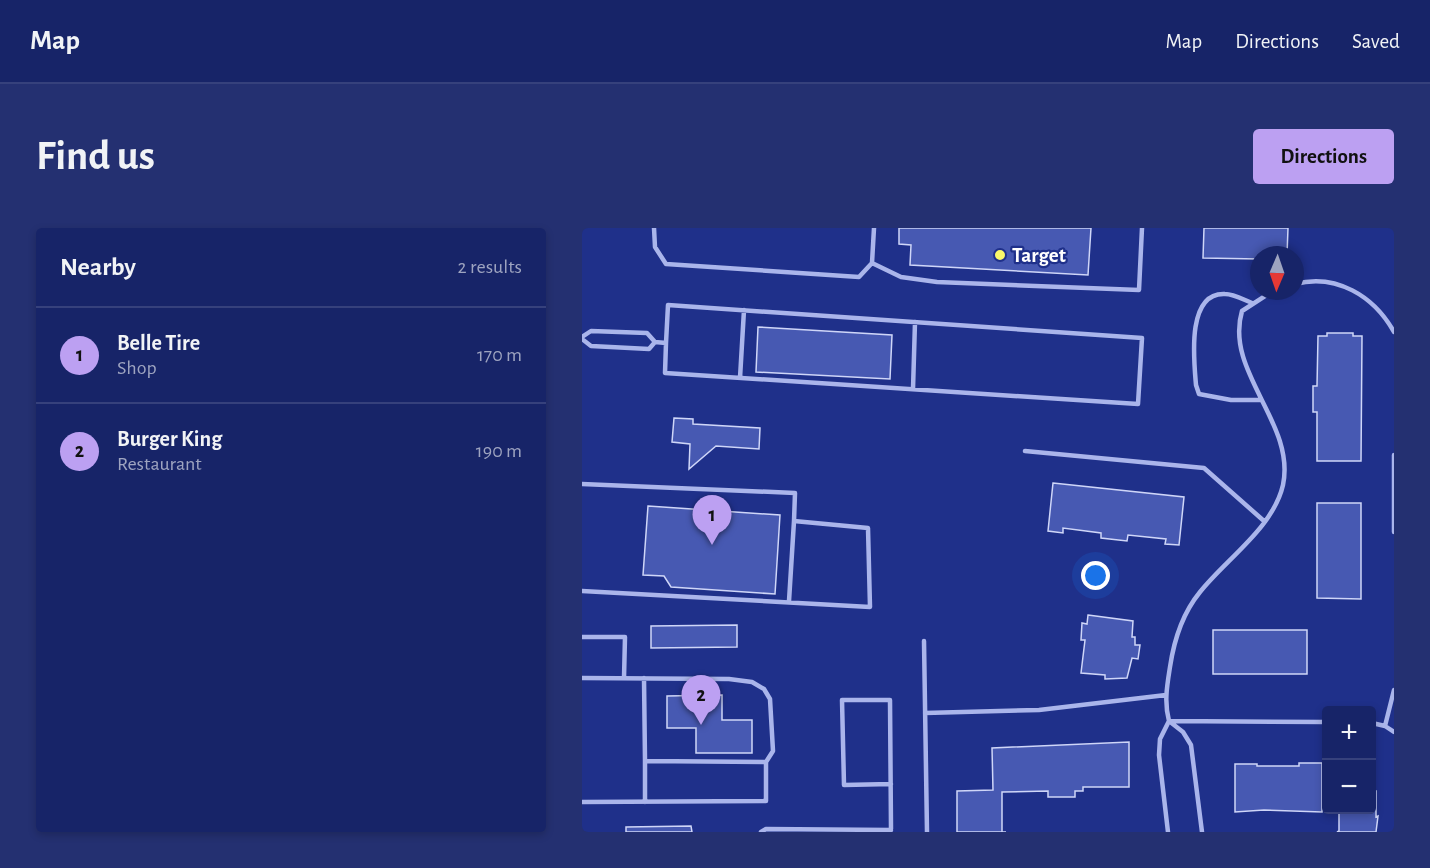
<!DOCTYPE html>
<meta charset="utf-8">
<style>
body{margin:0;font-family:"Alegreya Sans",sans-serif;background:#243071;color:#f1f3f6}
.controls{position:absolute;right:18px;bottom:18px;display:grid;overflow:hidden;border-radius:6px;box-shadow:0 3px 9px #0003}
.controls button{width:54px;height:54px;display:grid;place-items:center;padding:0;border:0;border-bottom:2px solid #36417c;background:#172468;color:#f1f3f6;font:30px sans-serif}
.compass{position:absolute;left:668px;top:18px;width:54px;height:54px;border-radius:50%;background:#172468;box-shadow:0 3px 9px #0003;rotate:182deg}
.you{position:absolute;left:514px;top:348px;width:21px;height:21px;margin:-15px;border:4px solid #fff;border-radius:50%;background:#1a73e8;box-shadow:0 0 0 9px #1a73e833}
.badge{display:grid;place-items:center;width:39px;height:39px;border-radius:50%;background:#bca0f2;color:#111;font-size:20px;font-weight:700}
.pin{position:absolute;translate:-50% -50px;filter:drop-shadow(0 2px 3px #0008)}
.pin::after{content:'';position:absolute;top:32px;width:21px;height:18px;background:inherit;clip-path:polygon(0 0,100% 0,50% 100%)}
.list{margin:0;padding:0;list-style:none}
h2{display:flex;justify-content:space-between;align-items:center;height:78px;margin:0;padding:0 24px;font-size:26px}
h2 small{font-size:20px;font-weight:400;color:#9ea4c0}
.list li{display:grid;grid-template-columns:39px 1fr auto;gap:18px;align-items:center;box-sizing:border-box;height:96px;padding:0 24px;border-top:2px solid #36417c}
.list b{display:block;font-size:22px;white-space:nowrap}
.list p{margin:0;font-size:20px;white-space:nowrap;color:#9ea4c0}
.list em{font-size:20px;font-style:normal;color:#9ea4c0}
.map{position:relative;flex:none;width:812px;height:604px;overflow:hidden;border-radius:6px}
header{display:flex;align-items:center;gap:36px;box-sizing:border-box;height:84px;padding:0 30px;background:#172468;border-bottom:2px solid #36417c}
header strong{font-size:28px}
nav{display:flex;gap:33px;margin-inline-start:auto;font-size:21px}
.intro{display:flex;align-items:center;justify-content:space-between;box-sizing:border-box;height:144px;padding:0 36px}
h1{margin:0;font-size:42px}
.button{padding:15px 27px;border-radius:6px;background:#bca0f2;color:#111;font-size:21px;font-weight:700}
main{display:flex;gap:36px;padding:0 36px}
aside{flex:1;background:#172468;border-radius:6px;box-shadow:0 3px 9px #0003}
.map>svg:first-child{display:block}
.building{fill:#4759b2;stroke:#cfd6f8;stroke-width:1.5}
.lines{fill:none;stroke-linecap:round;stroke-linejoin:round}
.service{stroke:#aab5eb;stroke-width:4.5}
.poi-dot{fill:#faf86a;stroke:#1f308a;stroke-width:2}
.labels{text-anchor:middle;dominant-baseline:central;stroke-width:4.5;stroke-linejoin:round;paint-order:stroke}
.poi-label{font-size:21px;font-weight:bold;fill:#fff;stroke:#1f308a;text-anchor:start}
</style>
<header>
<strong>Map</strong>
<nav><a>Map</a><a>Directions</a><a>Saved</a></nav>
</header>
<div class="intro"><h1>Find us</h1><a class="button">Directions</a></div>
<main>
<aside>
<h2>Nearby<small>2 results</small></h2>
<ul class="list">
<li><span class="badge">1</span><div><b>Belle Tire</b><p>Shop</p></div><em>170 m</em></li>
<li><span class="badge">2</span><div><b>Burger King</b><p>Restaurant</p></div><em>190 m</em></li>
</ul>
</aside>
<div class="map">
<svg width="812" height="604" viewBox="0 0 812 604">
<rect width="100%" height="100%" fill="#1f308a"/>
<path class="building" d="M317,0H509L506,47L328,37L329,17L317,16Z
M622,0H706L705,27H677V31L621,30Z
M176,99L310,107L308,151L174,144Z
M745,105H771V108H780L779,233H735V184H731V158H735L736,108H745Z
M92,190L111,191V196L178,200L177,221L134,218L107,241L108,216L90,214Z
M471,255L602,269L597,317L583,316L584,311L546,307L545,313L519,310V305L481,300V305L466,303Z
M735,275H779V371L735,370Z
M66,278L198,287L193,366L89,359L82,348L61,347Z
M506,387L551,393L550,409H553V417H558L556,431L550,430L545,450L523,451V447L499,445L503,412H499L500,395L505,396Z
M155,397V419L69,420V398Z
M631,402H725V446H631Z
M140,467V492H170V525H114V500H85V468Z
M547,514V559H501V563H493V569H466V563L420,564V604H424H375V563L411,562L410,520Z
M717,535H740V584L682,582L653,584V536H675V538H717Z
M790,563H794V589L796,588L794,604H755L757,603V582H790Z
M109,598L110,604H44V599Z"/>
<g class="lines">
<path class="service" d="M72,0L73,19L84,36L277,49L290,35L292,0
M290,35L319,49L355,54L557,62L560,0
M713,56C754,45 792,68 812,104
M670,75C662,72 652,66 643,66C604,64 612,133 614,157L617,166L649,172H679
M0,109L9,103L65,105L73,114
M0,111L9,118L67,121L73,114L84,115L83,145L556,176L560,110L86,77L84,115
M158,150L162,82
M331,161L333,94
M443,223L622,240L682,293
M812,227V304
M0,256L213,265L212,293L286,300L288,379L0,363
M207,373L212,293
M0,409H43L42,450
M342,413L345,604
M0,450L147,451L170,454L182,461L188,471L191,523L184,534V573L0,574
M62,450L63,533
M343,485L457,482L584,467
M587,493L744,494
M790,495L803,498L812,504
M803,498L812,462
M309,556L262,557L260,472H308L309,601
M63,574V533L184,534
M179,604L184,601L309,602
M586,604L577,527L578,511L587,493
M620,604L609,517L601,504L587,493C582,474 585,458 588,439C592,412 600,386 618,364C644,331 691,300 701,257C714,195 642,144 660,83L691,63"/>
</g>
<circle class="poi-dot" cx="418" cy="27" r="6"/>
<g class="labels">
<g class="poi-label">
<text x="430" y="27">Target</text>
</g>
</g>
</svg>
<div class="controls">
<button>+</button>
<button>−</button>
</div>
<svg class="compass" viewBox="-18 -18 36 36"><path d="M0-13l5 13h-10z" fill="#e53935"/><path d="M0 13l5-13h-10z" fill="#9ea4c0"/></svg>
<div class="you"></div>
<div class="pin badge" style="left:130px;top:317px">1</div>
<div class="pin badge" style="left:119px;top:497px">2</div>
</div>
</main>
